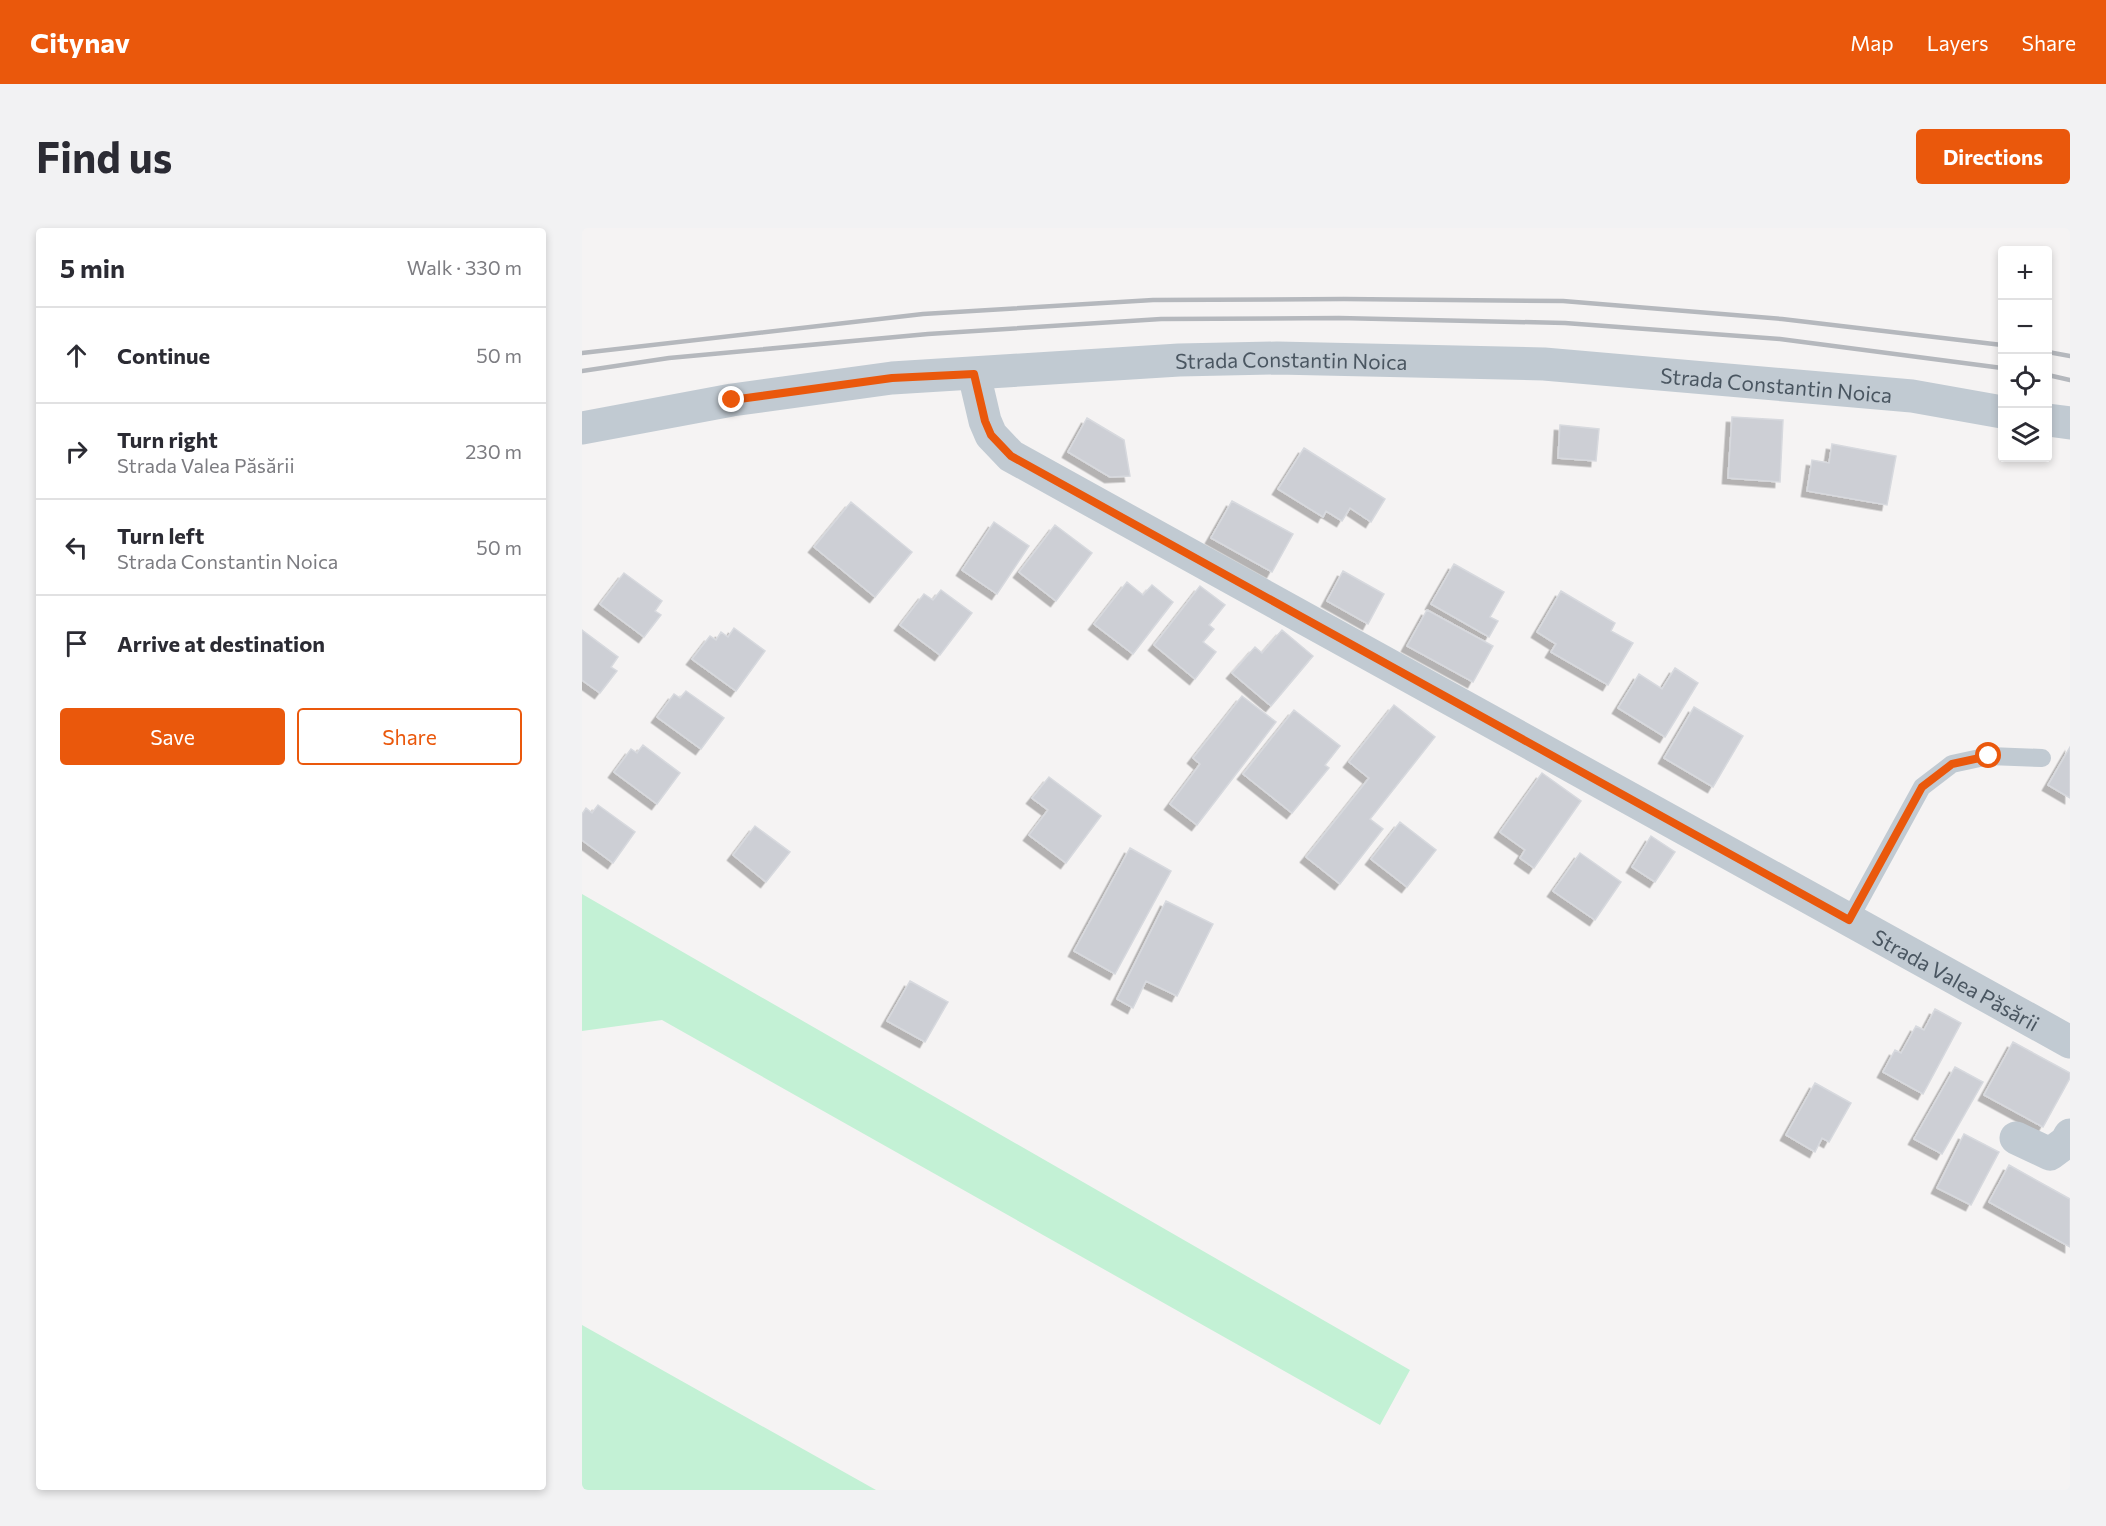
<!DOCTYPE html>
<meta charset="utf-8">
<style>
body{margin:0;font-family:Commissioner,sans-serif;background:#f2f2f3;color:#2b2b33}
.controls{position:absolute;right:18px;top:18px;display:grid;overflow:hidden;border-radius:6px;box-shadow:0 3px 9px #0003}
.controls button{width:54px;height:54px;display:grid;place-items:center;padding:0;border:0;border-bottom:2px solid #e1e1e2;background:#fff;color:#2b2b33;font:30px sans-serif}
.stop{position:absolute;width:18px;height:18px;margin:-14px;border:4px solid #ea580c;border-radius:50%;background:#fff}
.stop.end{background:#ea580c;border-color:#fff;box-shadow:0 2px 6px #0008}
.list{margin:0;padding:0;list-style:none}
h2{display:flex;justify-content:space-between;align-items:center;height:78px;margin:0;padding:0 24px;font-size:26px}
h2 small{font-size:20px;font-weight:400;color:#7c7c81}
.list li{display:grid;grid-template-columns:39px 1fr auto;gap:18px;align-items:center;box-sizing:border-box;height:96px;padding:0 24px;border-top:2px solid #e1e1e2}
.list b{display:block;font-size:22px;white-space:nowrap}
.list p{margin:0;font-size:20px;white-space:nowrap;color:#7c7c81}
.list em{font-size:20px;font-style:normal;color:#7c7c81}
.actions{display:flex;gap:12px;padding:18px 24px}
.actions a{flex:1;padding:14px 0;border:2px solid #ea580c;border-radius:6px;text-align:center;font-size:21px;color:#ea580c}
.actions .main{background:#ea580c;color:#fff}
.icon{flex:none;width:33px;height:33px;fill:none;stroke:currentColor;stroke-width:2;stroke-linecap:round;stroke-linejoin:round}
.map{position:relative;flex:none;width:1488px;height:1262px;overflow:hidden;border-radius:6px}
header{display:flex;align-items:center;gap:36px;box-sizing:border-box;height:84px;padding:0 30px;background:#ea580c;color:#fff}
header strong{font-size:28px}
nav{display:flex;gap:33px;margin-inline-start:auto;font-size:21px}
.intro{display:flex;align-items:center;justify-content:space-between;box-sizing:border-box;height:144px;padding:0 36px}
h1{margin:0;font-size:42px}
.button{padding:15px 27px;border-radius:6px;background:#ea580c;color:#fff;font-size:21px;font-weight:700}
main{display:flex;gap:36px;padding:0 36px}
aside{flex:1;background:#fff;border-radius:6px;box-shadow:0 3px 9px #0003}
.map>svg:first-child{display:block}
.green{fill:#c3f1d5}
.building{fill:#cdcfd5;stroke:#d7d9de;stroke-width:1.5;filter:url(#shadow)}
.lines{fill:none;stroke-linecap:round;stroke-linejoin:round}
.lane{stroke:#c1cad2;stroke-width:18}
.street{stroke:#c1cad2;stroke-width:33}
.rail{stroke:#b5b8bd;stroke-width:4.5}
.route{stroke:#ea580c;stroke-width:8}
.labels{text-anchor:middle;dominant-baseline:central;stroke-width:4.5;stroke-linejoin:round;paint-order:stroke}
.street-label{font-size:21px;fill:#4a5661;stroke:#fff}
</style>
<header>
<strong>Citynav</strong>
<nav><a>Map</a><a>Layers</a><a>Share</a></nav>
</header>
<div class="intro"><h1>Find us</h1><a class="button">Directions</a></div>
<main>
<aside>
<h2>5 min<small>Walk · 330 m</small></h2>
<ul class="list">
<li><svg class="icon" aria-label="ahead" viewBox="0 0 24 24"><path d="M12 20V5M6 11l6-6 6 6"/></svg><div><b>Continue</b></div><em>50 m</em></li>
<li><svg class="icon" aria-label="right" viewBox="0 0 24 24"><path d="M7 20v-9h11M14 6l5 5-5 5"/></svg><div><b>Turn right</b><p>Strada Valea Păsării</p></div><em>230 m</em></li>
<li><svg class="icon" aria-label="left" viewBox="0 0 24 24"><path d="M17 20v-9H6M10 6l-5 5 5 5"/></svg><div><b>Turn left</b><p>Strada Constantin Noica</p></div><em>50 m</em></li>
<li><svg class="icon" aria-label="arrive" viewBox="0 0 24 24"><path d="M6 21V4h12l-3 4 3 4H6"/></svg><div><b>Arrive at destination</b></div></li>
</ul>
<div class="actions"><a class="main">Save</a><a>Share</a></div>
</aside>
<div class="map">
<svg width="1488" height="1262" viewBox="0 0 1488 1262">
<defs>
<filter id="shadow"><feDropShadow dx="-5.5" dy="5.5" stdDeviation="0" flood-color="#0004"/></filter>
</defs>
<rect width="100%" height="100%" fill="#f5f3f3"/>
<path class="green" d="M0,666L828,1142L798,1197L80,792L0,803Z
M0,1097L294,1262H0Z"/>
<path class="building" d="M1150,189L1201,192L1198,254L1146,250Z
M505,190L542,212L548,248L528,249L486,224Z
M978,197L1017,201L1014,233L976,230Z
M1250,216L1314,228L1305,277L1225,263L1230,232L1247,235Z
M722,220L803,271L789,294L768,280L760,293L744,283L741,289L696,261Z
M650,273L711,306L690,344L629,310Z
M269,274L330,324L293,369L232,319Z
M412,294L447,318L415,366L380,342Z
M473,297L510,325L474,373L437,344Z
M872,336L922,364L908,389L916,393L907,409L849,376Z
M761,343L802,366L786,396L745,373Z
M42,345L80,373L73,383L79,387L62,409L18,376Z
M545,354L561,367L570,357L591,374L551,426L512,396Z
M618,358L643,377L627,397L632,401L621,414L634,424L613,451L572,417Z
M359,362L390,385L358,427L318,397L342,366L351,372Z
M979,363L1033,395L1029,403L1051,415L1026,457L969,424L974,416L955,404Z
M845,382L911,418L891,454L825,418Z
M152,400L183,423L154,463L110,431L128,408L134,412L139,404L146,409Z
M0,402L36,429L29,439L35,443L18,465L0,452Z
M700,402L731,428L689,478L650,445L673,419L680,425Z
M1093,440L1116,455L1083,509L1036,480L1057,446L1080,461Z
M104,463L142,490L119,521L75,489L92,466L98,470Z
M660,468L694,494L615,597L588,576L618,536L611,530Z
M812,477L853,509L788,591L801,601L758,656L724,629L787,550L767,534Z
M1112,479L1161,508L1131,559L1082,530Z
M712,482L758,518L743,537L747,540L710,585L661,546Z
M61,517L98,545L75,576L32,544L49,521L55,525Z
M1488,519V570L1466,557Z
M960,545L999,573L952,640L938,630L943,622L918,604Z
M467,549L519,588L484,635L447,607L466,582L450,570Z
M16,577L53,604L31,635L0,612V586L4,580L10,585Z
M818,594L854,622L825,659L789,631Z
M173,598L208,624L184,654L151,627Z
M1069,608L1093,624L1073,654L1050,639Z
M548,620L589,643L533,746L492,723Z
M998,625L1039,654L1013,692L971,663Z
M584,673L631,696L595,768L564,753L551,780L535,771Z
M328,753L366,774L343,814L305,793Z
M1353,781L1379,795L1341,866L1301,844L1313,822L1319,825L1334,798L1342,802Z
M1431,814L1488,845V850L1461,899L1402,867Z
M1373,839L1401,854L1360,926L1332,911Z
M1233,855L1269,875L1247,914L1240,910L1233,924L1204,907Z
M1382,906L1417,924L1389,977L1355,960Z
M1427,937L1488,971V1019L1407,974Z"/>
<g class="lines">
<path class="lane" d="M1267,692L1340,559L1370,536L1407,528L1460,530"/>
<g class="street">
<path id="s1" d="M392,146L403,193L409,207L429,228L1488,814"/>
<path d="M1466,192L1488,195"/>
<path id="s2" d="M0,200L150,172L310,150L597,132L695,130L962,136L1330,168L1420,184"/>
<path d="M1434,910L1468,926L1484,914L1488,907"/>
</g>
<path class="rail" d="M1466,124L1488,128
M0,125L341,86L571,72L762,71L981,73L1200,91L1420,117
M0,143L87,130L346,106L579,91L757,90L983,95L1198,111L1420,140
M1466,147L1488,152"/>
</g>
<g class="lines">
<path class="route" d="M150,172L310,150L392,146L403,193L409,207L429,228L1267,692L1340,559L1370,536L1407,528"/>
</g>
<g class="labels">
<g class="street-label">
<text stroke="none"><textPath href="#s2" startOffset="714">Strada Constantin Noica</textPath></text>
<text stroke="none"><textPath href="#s2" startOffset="1200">Strada Constantin Noica</textPath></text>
<text stroke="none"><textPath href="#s1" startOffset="1173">Strada Valea Păsării</textPath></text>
</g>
</g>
</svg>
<div class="controls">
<button>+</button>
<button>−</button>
<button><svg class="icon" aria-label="locate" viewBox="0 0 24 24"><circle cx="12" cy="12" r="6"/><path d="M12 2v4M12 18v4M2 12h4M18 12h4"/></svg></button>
<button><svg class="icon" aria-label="layers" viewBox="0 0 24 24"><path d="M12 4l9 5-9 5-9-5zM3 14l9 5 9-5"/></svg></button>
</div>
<div class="stop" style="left:1407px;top:528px"></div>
<div class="stop end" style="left:150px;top:172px"></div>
</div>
</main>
